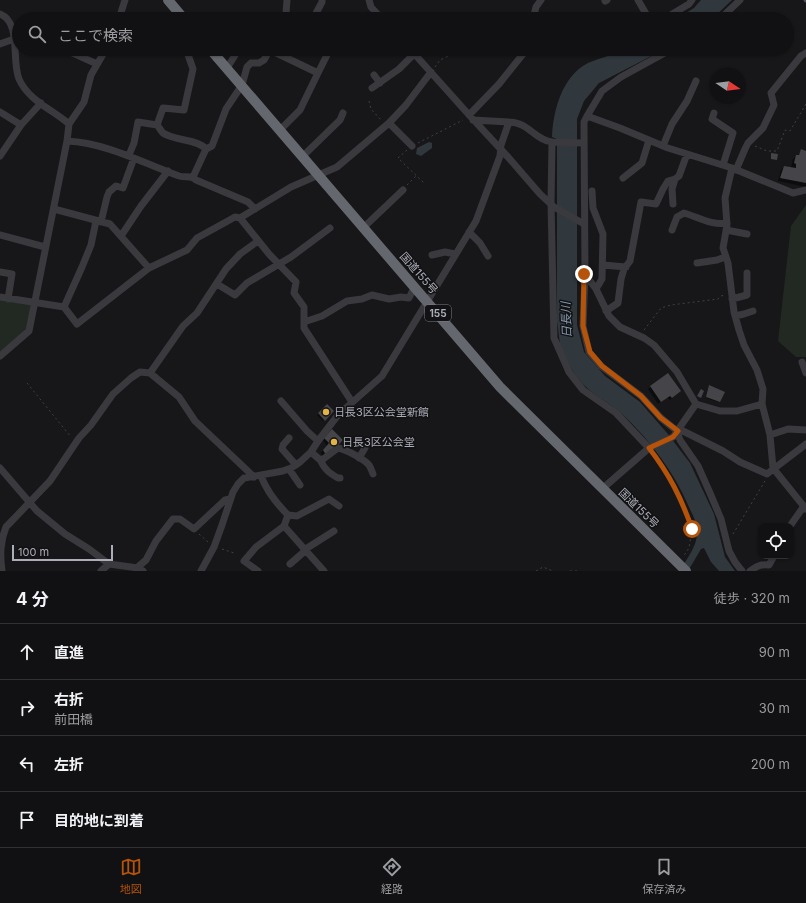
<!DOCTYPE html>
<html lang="ja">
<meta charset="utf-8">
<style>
body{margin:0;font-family:Inter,"Noto Sans JP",sans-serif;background:#1a1a1c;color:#f1f3f6}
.controls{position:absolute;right:12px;bottom:12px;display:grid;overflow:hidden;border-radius:8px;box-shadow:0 1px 3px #0004}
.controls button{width:36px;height:36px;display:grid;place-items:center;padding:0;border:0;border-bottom:1px solid #303133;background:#111113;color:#f1f3f6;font:20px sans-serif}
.compass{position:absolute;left:710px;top:68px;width:36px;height:36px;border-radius:50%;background:#111113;box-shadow:0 1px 3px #0004;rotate:103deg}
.scale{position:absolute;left:12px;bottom:10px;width:101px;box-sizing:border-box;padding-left:4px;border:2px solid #abaeb8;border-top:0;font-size:11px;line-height:14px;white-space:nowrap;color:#abaeb8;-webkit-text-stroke:3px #121214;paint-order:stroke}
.stop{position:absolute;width:12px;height:12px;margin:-9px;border:3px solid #b45309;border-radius:50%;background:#fff}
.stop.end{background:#b45309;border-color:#fff;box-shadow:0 1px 4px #0008}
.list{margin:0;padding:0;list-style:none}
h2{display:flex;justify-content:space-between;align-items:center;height:52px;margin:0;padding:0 16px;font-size:17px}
h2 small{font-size:13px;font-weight:400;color:#9c9da0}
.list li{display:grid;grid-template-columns:26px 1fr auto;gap:12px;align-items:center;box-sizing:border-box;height:56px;padding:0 16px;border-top:1px solid #303133}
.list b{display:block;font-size:15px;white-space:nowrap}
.list p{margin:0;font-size:13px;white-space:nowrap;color:#9c9da0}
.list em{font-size:13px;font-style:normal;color:#9c9da0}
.icon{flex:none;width:22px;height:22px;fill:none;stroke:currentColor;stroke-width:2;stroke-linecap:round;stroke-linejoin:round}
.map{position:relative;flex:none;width:806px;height:571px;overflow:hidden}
.search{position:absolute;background:#111113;box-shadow:0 1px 3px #0004;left:12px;right:12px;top:12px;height:44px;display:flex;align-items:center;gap:10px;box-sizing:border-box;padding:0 14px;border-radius:22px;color:#9c9da0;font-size:15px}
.sheet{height:276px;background:#111113}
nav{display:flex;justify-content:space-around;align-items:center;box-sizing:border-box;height:56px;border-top:1px solid #303133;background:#111113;font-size:11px;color:#9c9da0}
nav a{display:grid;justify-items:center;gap:2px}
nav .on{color:#b45309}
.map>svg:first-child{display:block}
.green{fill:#222923}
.water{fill:#30383e}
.shadow{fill:#0007}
.building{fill:#454449}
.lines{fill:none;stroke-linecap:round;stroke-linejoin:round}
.path{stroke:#3f4045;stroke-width:1;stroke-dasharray:2 3;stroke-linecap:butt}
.minor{stroke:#39393e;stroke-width:7}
.highway{stroke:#65676e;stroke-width:10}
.rail{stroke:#505157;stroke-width:2;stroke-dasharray:5 4;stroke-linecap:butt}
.route{stroke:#b45309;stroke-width:5}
.poi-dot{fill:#e3b445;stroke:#121214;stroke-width:1.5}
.labels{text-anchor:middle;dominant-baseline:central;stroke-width:3;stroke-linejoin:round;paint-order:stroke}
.shield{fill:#121214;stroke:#7d7f87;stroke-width:1}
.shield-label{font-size:10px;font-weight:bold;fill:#abaeb8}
.street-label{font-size:11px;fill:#abaeb8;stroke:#121214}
.poi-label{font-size:11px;fill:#abaeb8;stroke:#121214;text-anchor:start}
.water-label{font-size:12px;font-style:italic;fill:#859ab0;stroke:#121214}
</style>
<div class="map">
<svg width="806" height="571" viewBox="0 0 806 571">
<rect width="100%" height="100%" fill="#171719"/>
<path class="green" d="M806,205V357H796L778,341L791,226Z
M0,298L34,303L29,331L0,356Z"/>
<path class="water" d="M701,0H732L712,19H676L694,8Z
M625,49H665L599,83L584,101L577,119V325L584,352L605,376L640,402L667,433L690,463L714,514L725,557L735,571H719L711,562L704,548L701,549L688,571H680C686,559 697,547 697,533C698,524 693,516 689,507C674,472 650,440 622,414C608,401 589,394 578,378C572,370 565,360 562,352C559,343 559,331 557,322V139L552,137C553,111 562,76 588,63C600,58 613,55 625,49Z
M429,142L432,143V148L421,156L416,154L417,148Z"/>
<path class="shadow" d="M802,151L806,152V187L778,181L781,170L784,167L791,168L793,159Z
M668,374L678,393L670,400L667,397L658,404L648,389Z
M709,386L719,401L718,402L706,398Z
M327,405L333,411L323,421L317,415Z
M332,431L342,440L324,458L321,453L327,446L323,440Z"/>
<path class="building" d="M801,149L806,151V183L780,178L784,166L796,168V164L794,163L796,155H799Z
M771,153L778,154L777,160L771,159Z
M668,373L681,391L672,398L670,396L661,402L650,386Z
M709,385L725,392L720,402L706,397Z
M701,389L704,391L701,398L697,396Z
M327,404L334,411L325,421L318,413Z
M332,429L343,440L327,457L323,450L329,443L324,438Z"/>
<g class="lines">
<path class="path" d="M476,19L480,12
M435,67L440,60L451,55L454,49
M369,101L371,109L381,120
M418,143L463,120
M755,146L767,151H777L785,130L790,131L806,104
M407,150L398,158L424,183
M407,185L416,176
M644,330L661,308L671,305L718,299L721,296L725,295
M27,383L71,437
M654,454L665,469L683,503L692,529L689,548L683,557
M199,534L208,542
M733,534L765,481
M222,549L234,553
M536,571L543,567L553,571
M570,571H578"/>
<path class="minor" d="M369,0L371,7L382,19
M638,0L649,19
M605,1L607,0
M0,14C22,23 11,60 19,79C28,100 53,110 69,124
M119,19L125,0
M284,19L286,13L287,0
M313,19L322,2V0
M533,19L536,7L541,0
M664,19L689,4L692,0
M720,19L740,0
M0,44L14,39L17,40
M64,49L97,64
M365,49L367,50
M410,49L470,116L508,157L540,194L554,207L584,224
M270,50L318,73L300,110L280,130
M227,68L239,49
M318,73L330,49
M374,75L380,83
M372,88L399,69L414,54
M0,112L21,125
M714,113L712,119L733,133L723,165
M469,115L499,84L527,49
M587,116L602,91L621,77L672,49
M509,122C528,122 535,140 552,142L551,203L554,338L569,372L583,390L616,413L649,448
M389,123L412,146
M157,125C159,127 161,131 163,133C175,141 198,139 206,149
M67,141C107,143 143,163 179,176C186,178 191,175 196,180L248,202L255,209
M552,142L583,143
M663,146L672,124L687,101L696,81
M129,155L134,143L138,122L157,125L163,108L184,110L193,69L186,49
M0,156L21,125L41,103
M303,156L340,120L343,113
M732,168L725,198L727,225L723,248L728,263L734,312L739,330L744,345L757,370L763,389L762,404L770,435L773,468L806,509
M736,170L745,149L748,143L763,128L774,105L771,93L801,56L806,53
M193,177L206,149L212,146L226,109L242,85L247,67L251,63H259L264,60L270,49
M623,178L642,163L649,140
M592,191L593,208L603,234L602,279L596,289
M673,204L672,189L675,179
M54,209L110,224L149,268
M240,218L269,254L296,282L294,293L304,307V328L352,402
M101,222L107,197L109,192L116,186L123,188L134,158
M364,227L403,190
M672,230L677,217L684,213C698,217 712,226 727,223
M726,230L747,234
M469,232L480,243L488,256
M0,235L45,247
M121,236L141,206L168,171
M432,255L445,252L455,254
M697,263L717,260L725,257
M603,265L626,267
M0,272L12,274L8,299
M585,274L583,326L589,352L601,366L641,396L661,418L677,431L680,440L698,466L710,493L721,519L729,551L735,562L742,571
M217,284L235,295L247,283L291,257L330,228
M0,297L64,307L77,324L149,268L187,250L197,238L235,217L240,218L291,187L337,167L389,123L406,105L431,72
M732,299L747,295V273
M64,307L82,267L91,245L96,221
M606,311L618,303L621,279L624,269L630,261L641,202L656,204L663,189L668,181L675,179L679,176L687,154
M735,316L744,314L753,311
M304,322L322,316L347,301L362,299L372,295L389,299L401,297L409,298L412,292L417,289
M0,356L29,331L67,141L69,124L84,102L91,75L106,49
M802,362L806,373
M150,373L183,326L197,313L226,269L240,254L258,241
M281,401L307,431L318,441
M762,404L737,411H720L696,404L677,372L654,345L644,338L620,327L609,316L596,289L585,274L584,122L587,116L620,128L668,148L732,168L793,193L806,190
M677,431H683L723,451L740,462L767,474L806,444
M770,435L788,429L806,430
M289,438L283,445L282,449L296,465
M311,452L319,459L322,460L338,448C345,449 364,459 369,465C371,468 372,471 373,474
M359,458L365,448
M320,459C324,469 329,473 338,478H340
M0,468L37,511L65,534L89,549L109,564L138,568L143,571
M289,469L300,485
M261,476C267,492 276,503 288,515L284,526L324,571
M602,489L649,448L673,437L696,404
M288,515L297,516L329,499L339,506
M790,526L804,506
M304,550L334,531
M290,564L305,551
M138,568L139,566L146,560L156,541L173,519H180L194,529L225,500L230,499
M2,571C0,555 0,542 6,527L50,481L79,438L91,425L113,394L131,378L140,372L150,373L179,397L195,421L254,477
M101,571L109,564
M201,571L214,547L222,525L233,492L238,484L244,478L283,471L291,468L300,462L311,452L318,441L338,415L382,376L476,221L500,156L501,145L509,122L473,120
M258,571L244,561L256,547L284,526
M750,571C757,566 761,564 769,565L774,556"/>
<path class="highway" d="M168,0L184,19
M210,49L500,387L686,571"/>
<path class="rail" d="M804,0L806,2"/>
</g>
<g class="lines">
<path class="route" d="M584,274L583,326L590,352L602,366L641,396L661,418L678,431L673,437L649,448C669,474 681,497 692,529"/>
</g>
<g class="poi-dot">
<circle cx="326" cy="412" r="4"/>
<circle cx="334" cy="442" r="4"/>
</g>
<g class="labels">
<rect class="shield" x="425" y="305" width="26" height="16" rx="3"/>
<g class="shield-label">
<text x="438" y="313">155</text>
</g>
<g class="street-label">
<text transform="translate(419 273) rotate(49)">国道155号</text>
<text transform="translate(639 508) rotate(44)">国道155号</text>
</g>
<g class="poi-label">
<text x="334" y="412">日長3区公会堂新館</text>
<text x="342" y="442">日長3区公会堂</text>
</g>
<g class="water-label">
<text transform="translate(566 320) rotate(-92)">日長川</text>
</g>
</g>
</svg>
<div class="controls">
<button><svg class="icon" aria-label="locate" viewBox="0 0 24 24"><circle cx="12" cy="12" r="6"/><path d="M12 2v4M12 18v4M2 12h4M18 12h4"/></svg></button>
</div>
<svg class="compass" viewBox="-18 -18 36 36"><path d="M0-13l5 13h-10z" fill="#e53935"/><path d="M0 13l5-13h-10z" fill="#9c9da0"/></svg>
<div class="scale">100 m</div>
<div class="stop" style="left:692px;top:529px"></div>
<div class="stop end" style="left:584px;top:274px"></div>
<div class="search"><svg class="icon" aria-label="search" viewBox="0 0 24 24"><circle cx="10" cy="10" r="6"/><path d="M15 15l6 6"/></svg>ここで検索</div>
</div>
<section class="sheet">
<h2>4 分<small>徒歩 · 320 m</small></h2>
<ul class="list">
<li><svg class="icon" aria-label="ahead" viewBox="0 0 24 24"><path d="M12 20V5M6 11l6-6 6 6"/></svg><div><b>直進</b></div><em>90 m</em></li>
<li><svg class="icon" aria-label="right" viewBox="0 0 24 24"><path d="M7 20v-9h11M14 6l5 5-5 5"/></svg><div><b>右折</b><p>前田橋</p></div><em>30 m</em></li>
<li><svg class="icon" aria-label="left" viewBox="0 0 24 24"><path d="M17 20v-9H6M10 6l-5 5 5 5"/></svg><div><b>左折</b></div><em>200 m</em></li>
<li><svg class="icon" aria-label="arrive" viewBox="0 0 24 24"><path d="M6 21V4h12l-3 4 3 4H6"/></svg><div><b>目的地に到着</b></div></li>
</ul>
</section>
<nav>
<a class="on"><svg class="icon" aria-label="map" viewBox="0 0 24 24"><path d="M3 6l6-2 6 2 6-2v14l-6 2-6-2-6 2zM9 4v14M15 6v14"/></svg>地図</a>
<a><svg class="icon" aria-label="directions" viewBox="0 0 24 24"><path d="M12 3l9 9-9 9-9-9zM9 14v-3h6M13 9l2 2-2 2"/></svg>経路</a>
<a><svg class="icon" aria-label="saved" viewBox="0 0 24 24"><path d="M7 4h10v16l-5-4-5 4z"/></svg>保存済み</a>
</nav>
